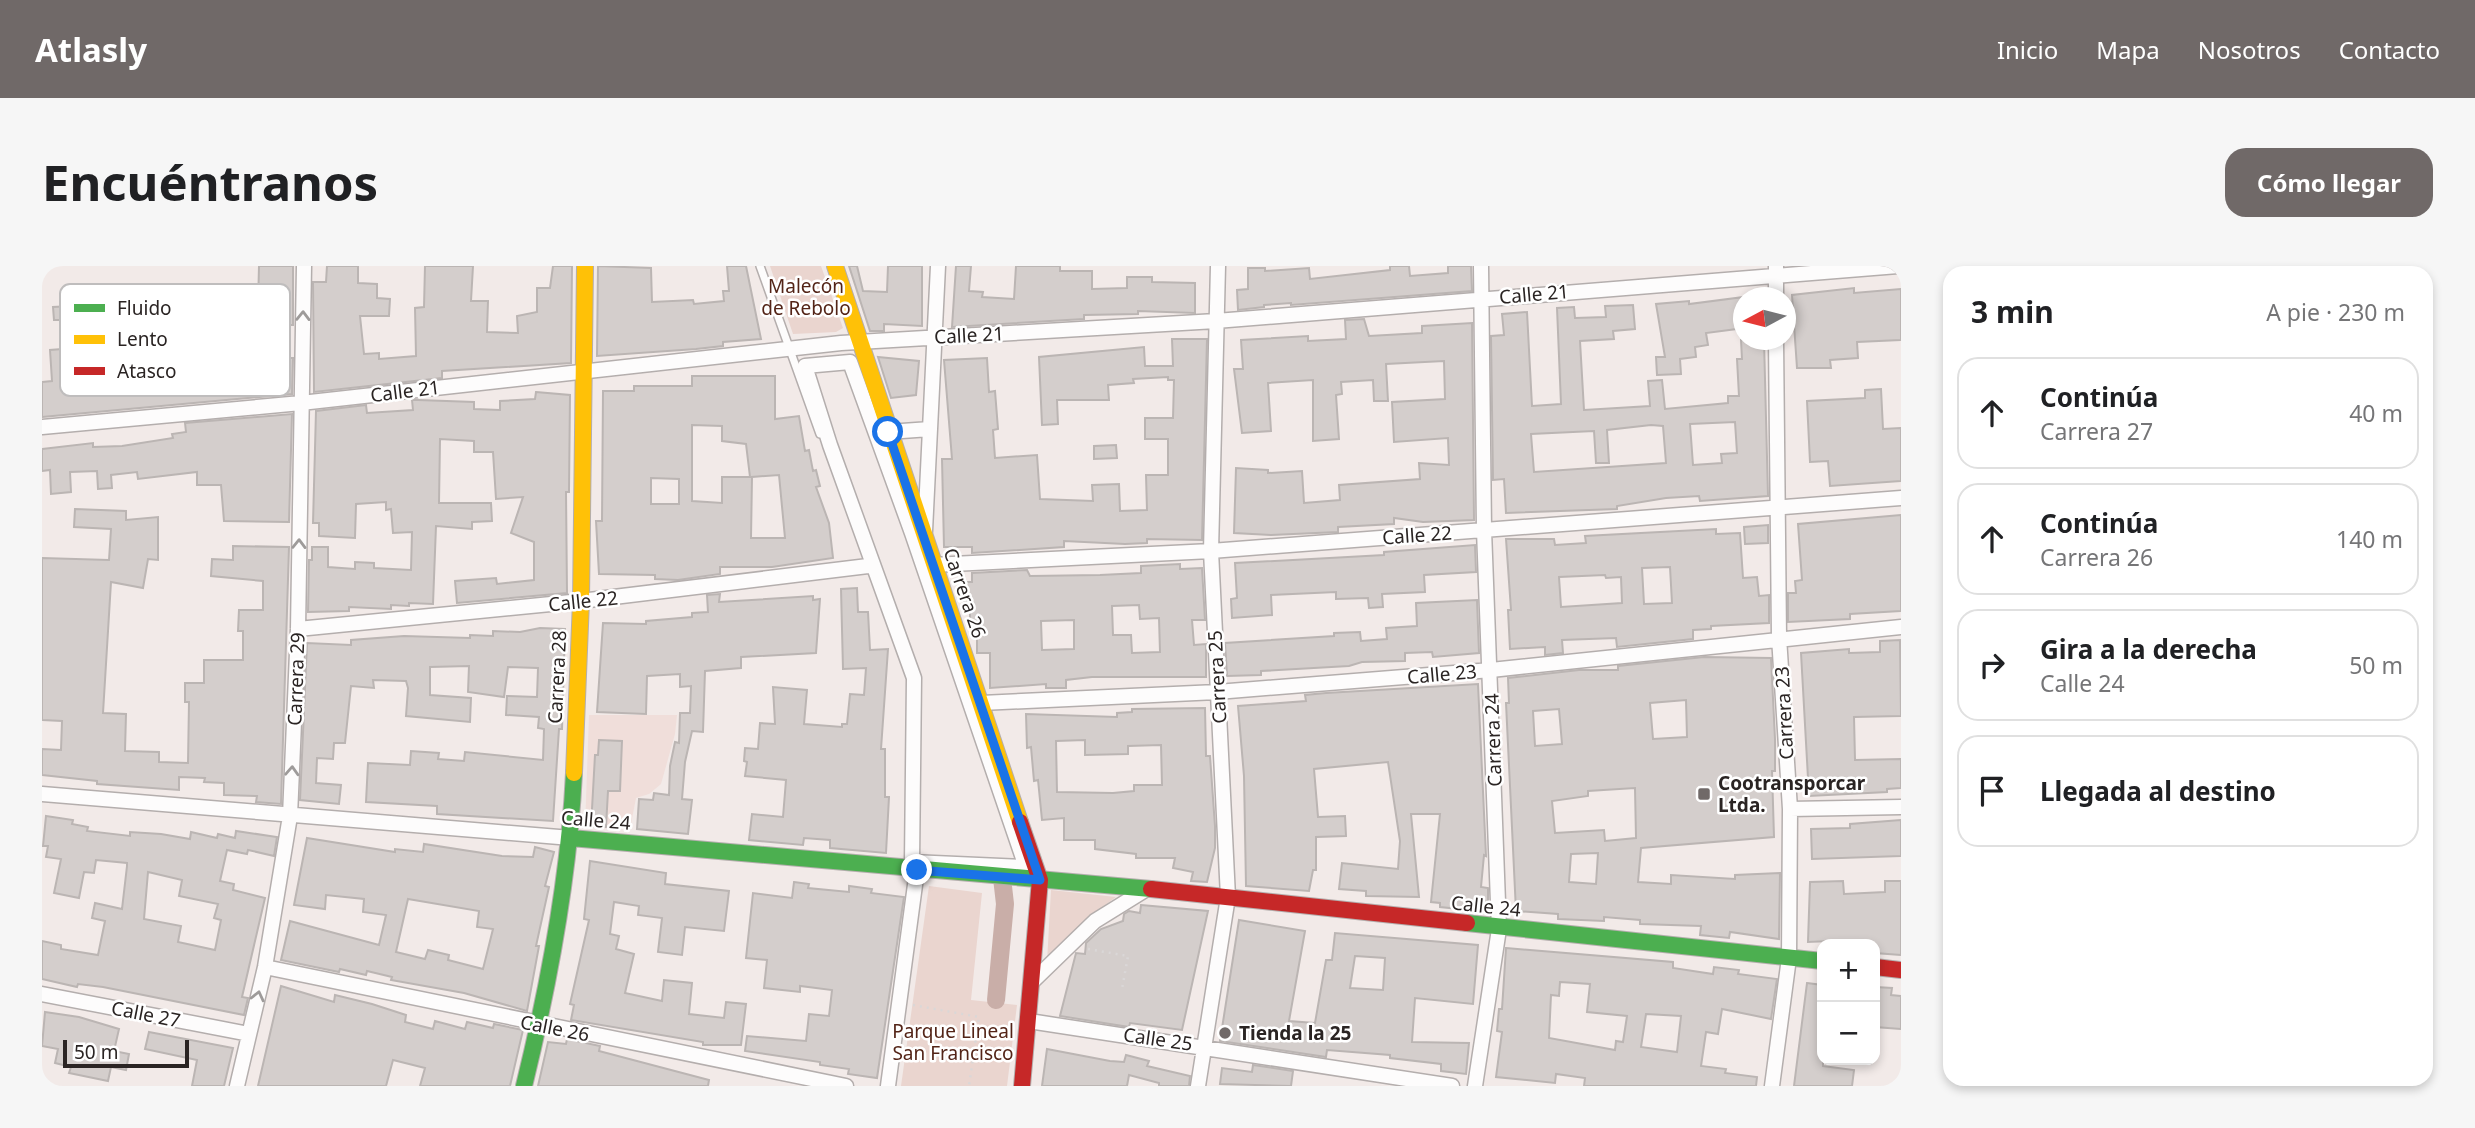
<!DOCTYPE html>
<html lang="es">
<meta charset="utf-8">
<style>
body{margin:0;font-family:"Noto Sans",sans-serif;background:#f6f6f6;color:#202124}
.controls{position:absolute;right:21px;bottom:21px;display:grid;overflow:hidden;border-radius:14px;box-shadow:0 4px 10px #0003}
.controls button{width:63px;height:63px;display:grid;place-items:center;padding:0;border:0;border-bottom:2px solid #e0e0e0;background:#fff;color:#202124;font:35px sans-serif}
.compass{position:absolute;left:1691px;top:21px;width:63px;height:63px;border-radius:50%;background:#fff;box-shadow:0 4px 10px #0003;rotate:263deg}
.scale{position:absolute;left:21px;bottom:18px;width:126px;box-sizing:border-box;padding-left:7px;border:4px solid #2a2423;border-top:0;font-size:19px;line-height:24px;white-space:nowrap;color:#2a2423;-webkit-text-stroke:5px #fff;paint-order:stroke}
.stop{position:absolute;width:21px;height:21px;margin:-16px;border:5px solid #1a73e8;border-radius:50%;background:#fff}
.stop.end{background:#1a73e8;border-color:#fff;box-shadow:0 2px 7px #0008}
.list{margin:0;padding:0;list-style:none}
h2{display:flex;justify-content:space-between;align-items:center;height:91px;margin:0;padding:0 28px;font-size:30px}
h2 small{font-size:23px;font-weight:400;color:#757577}
.list li{display:grid;grid-template-columns:46px 1fr auto;gap:21px;align-items:center;box-sizing:border-box;height:112px;margin:0 14px 14px;padding:0 14px;border:2px solid #e0e0e0;border-radius:21px}
.list b{display:block;font-size:26px;white-space:nowrap}
.list p{margin:0;font-size:23px;white-space:nowrap;color:#757577}
.list em{font-size:23px;font-style:normal;color:#757577}
.icon{flex:none;width:38px;height:38px;fill:none;stroke:currentColor;stroke-width:2;stroke-linecap:round;stroke-linejoin:round}
.map{position:relative;flex:none;width:1859px;height:820px;overflow:hidden;border-radius:21px}
header{display:flex;align-items:center;gap:42px;box-sizing:border-box;height:98px;padding:0 35px;background:#706968;color:#fff}
header strong{font-size:33px}
nav{display:flex;gap:38px;margin-inline-start:auto;font-size:24px}
.intro{display:flex;align-items:center;justify-content:space-between;box-sizing:border-box;height:168px;padding:0 42px}
h1{margin:0;font-size:49px}
.button{padding:18px 32px;border-radius:21px;background:#706968;color:#fff;font-size:24px;font-weight:700}
main{display:flex;gap:42px;padding:0 42px}
aside{flex:1;background:#fff;border-radius:21px;box-shadow:0 4px 10px #0003}
.map>svg:first-child{display:block}
.built{fill:#f0deda}
.green{fill:#ead5cf}
.lines{fill:none;stroke-linecap:round;stroke-linejoin:round}
.canal{stroke:#c9aea8;stroke-width:18}
.building{fill:#d4cecc;stroke:#bbb5b3;stroke-width:2;fill-rule:evenodd}
.lane-casing{stroke:#b4aead;stroke-width:10}
.street-casing{stroke:#b4aead;stroke-width:17}
.fast-casing{stroke:#b4aead;stroke-width:18}
.slow-casing{stroke:#b4aead;stroke-width:18}
.jam-casing{stroke:#b4aead;stroke-width:18}
.path{stroke:#dad7d7;stroke-width:2.5;stroke-dasharray:2 5;stroke-linecap:butt}
.lane{stroke:#fdfcfc;stroke-width:7}
.street{stroke:#fdfcfc;stroke-width:14}
.fast{stroke:#4caf50;stroke-width:16}
.slow{stroke:#ffc107;stroke-width:16}
.jam{stroke:#c62828;stroke-width:16}
.oneway{stroke:#9e9b9a}
.route{stroke:#1a73e8;stroke-width:9}
.poi-dot{fill:#706968;stroke:#fff;stroke-width:2.5}
.labels{text-anchor:middle;dominant-baseline:central;stroke-width:5;stroke-linejoin:round;paint-order:stroke}
.park-label{font-size:19px;fill:#532417;stroke:#fff}
.street-label{font-size:19px;fill:#2a2423;stroke:#fff}
.poi-label{font-size:19px;font-weight:bold;fill:#2a2423;stroke:#fff;text-anchor:start}
.key{fill:#fff;stroke:#bfbdbd;stroke-width:2}
.key-label{font-size:19px;fill:#2a2423}
</style>
<header>
<strong>Atlasly</strong>
<nav><a>Inicio</a><a>Mapa</a><a>Nosotros</a><a>Contacto</a></nav>
</header>
<div class="intro"><h1>Encuéntranos</h1><a class="button">Cómo llegar</a></div>
<main>
<div class="map">
<svg width="1859" height="820" viewBox="0 0 1859 820">
<rect width="100%" height="100%" fill="#f2eae8"/>
<path class="built" d="M547,449H635L633,468L619,518L607,528L594,532L588,563L543,562Z"/>
<path class="green" d="M728,0H779L801,62L794,66L751,68Z
M887,620L940,627L929,734L975,739L965,820H859Z
M1009,624L1074,631L1047,651L1005,696Z"/>
<g class="lines">
<path class="canal" d="M954,734L963,638L959,603"/>
</g>
<path class="building" d="M217,0H251V59H248L247,92H251L250,128L0,151V116L10,115L8,84L33,82L36,108L71,105V113L111,112L108,81L151,77L150,70L170,69L172,91L195,89L196,105L228,103V59H224V40H216Z
M285,0H316V17L335,18V32L348,33L347,50H318L322,88L337,87V93L374,90L373,42L382,41L383,0H431L429,35H446L445,66L476,67L475,50L495,46V22H508L511,0H530L529,97L400,105V112L272,126L271,16H284Z
M556,0L609,2L610,36L651,34L652,38L682,35L681,25H687L685,0H704L719,73L681,76V80L654,83L555,90Z
M807,0H815L821,25L845,26L846,0H880V60L842,58V65H828Z
M914,0H929L927,25L941,26L940,31L972,33L974,0H1018V5H1050V23L1085,22V11H1110V16L1153,17V47L1096,45V48L1042,49V53L910,61Z
M1348,0H1367L1368,10L1406,7V0H1429L1430,25L1249,39V37L1222,39V41L1196,44L1195,24L1206,23V2H1223V5L1267,2L1268,13L1348,4Z
M1812,22V27L1859,23V74L1815,76L1816,92L1788,94L1789,102H1755L1750,29Z
M1702,31V62L1664,67L1666,79L1653,81L1654,91L1638,93L1639,108L1615,109L1614,91H1623L1614,38L1647,35V38Z
M1591,39L1593,63L1571,65L1572,73L1538,75L1542,144L1608,140L1606,115L1620,114L1623,143L1686,137V130H1697L1695,93H1700L1699,74H1722L1726,230L1658,235L1657,230L1624,232L1575,240V243L1464,247L1462,213L1451,214L1449,70L1462,69L1460,48L1485,46L1490,140L1519,138L1515,42L1532,41L1533,52L1564,51L1563,40ZM1693,156L1695,187L1679,188L1680,197L1651,199L1648,158ZM1609,159L1621,160L1624,197L1492,206L1489,168L1552,165L1554,197H1567L1565,164Z
M30,40V50L56,49V62L24,63L23,54H12L11,41Z
M1322,53L1327,70L1380,67V60L1430,57L1432,254L1381,256L1352,252V258L1296,261V266L1229,269L1192,267L1194,202L1226,204V207L1260,205L1262,237L1298,234L1297,219L1378,213L1377,197L1407,199L1406,172L1352,176L1350,136L1403,133L1402,95L1344,98L1346,135H1332L1331,114L1299,116L1300,128L1294,129L1297,173L1271,175V114L1226,117L1229,165L1200,167L1192,103H1201L1199,74L1266,70V75L1304,73L1303,54Z
M1130,73H1165L1160,274L1105,273V277L1083,278L1022,275V281L930,287V281H902L900,193H910L902,94L945,92L947,126L953,125L956,163L951,164L953,192L995,189L998,233L1051,235L1050,219L1077,218L1078,245L1105,244L1104,209H1126V173H1103V152H1131L1132,114H1126V111L1091,113L1092,117L1066,119L1067,134H1015L1016,158L1000,159L997,91L1102,81L1103,100H1131Z
M836,91L877,95L874,129L849,132Z
M650,110H733V153L757,150L763,185L767,184L771,205L774,204L778,220L774,221L787,257L791,292L730,301H678V308L636,314L613,313V309L557,308L554,255H560L561,125H592V120H650ZM650,159L680,160V175L704,178L708,211H680V237L650,235ZM737,209L743,272H709L710,211ZM609,212L637,213V238H609Z
M1839,123L1841,163L1859,162V215L1788,220L1786,195L1768,196L1765,135L1823,132V124Z
M494,126L528,129L527,226H524L525,327L415,337L413,315L454,312L455,318L492,314V276L469,267L481,231L454,233L451,186H432V175L398,173L397,237H449L450,255L430,256V263L394,260L391,338L367,337V340L349,339V343L307,341V345L266,346L267,294H270V281H286V301L313,303V296L332,297V302L369,304L370,266L351,267L349,243L344,244V236L314,238L313,272L277,270V257H271L274,145L324,139L325,147L371,144L370,134H376L432,136V143L458,144V135L493,133Z
M250,148L247,256L182,255L179,219H155V206L96,213L95,206L69,209L70,222L56,223L55,205L28,206L29,226L9,228L8,204L0,205V183L51,177V181L80,180L131,172L130,168L144,166L143,157Z
M1074,179L1075,192L1052,193V180Z
M33,243L84,245V254L116,251V294L106,293L101,322L69,316L61,447L84,448L83,485L117,486V496L146,497L147,436H143V417H162V394H201V365H196L197,344H221V315L169,310L170,293L191,294V280L247,281L239,538L214,536L215,530L182,529V517L162,516L163,512L137,511V524L55,518V515L0,509V483L19,484L20,455L0,454V292L67,294L69,263L32,261Z
M1859,249V345L1808,348V353L1746,356V327H1754L1753,315L1760,314L1756,258Z
M1726,259V277L1703,278L1702,261Z
M1674,263V268L1698,267L1701,312L1715,311L1717,330L1727,329V357L1669,360V363L1651,364V373L1575,381L1574,372L1520,374L1521,387L1503,389V381L1468,383L1466,344H1469L1464,273H1512L1513,279L1544,277L1543,270ZM1628,301L1630,337L1602,338L1600,302ZM1563,309L1564,312L1579,311L1580,337L1519,341L1517,311Z
M1433,279L1434,306L1382,309L1383,326L1340,328L1341,341L1327,342L1326,332L1294,333V326L1229,329L1230,349L1190,352L1189,333L1195,332L1193,297L1324,290L1342,289V286Z
M1138,298V303L1160,302L1163,354H1150L1152,379L1164,378V411H1050L1024,414V422H1004V418L948,422V387H935V363H928V344H922L921,316H930V307L985,304L988,310L1058,309L1099,307V300ZM1097,339L1098,353L1117,352L1118,386L1090,387L1089,369H1071L1070,340ZM1032,354V383L1000,384L999,355Z
M815,322L816,346H826L828,384L846,383L839,483H843V531H847L844,587L788,582V574L762,572L761,579L707,574L710,548L741,551L744,514L703,510L705,496L702,495L703,482L716,483L718,457L733,458L731,421L765,424L762,458L800,461V458H805L808,428L822,429L824,402L801,403L799,323Z
M678,328L677,336L771,330V334L778,333L774,387L699,391V402L663,405L661,466L650,465L643,496L640,533L650,534L646,568L595,563L597,533L611,534L612,527L627,529L628,500L633,476L637,477L638,447H648L649,420L638,421V408L605,410L604,448L555,446L561,357L604,358V355L650,351V347L666,346L665,329Z
M1435,334L1437,387L1391,391L1390,386L1363,387V395L1320,396L1307,400L1219,405V409L1185,410L1183,377L1292,370V367L1318,366L1319,375L1345,373L1344,362L1375,360L1374,337Z
M498,362L523,363L520,463H517L511,555L395,548V540L324,536L326,497L368,499L369,485L397,487L396,493L422,495L423,486L501,494L502,463L496,462L497,451L464,449L465,430L495,431L496,402L466,401L462,431L426,426L427,400L388,401V429L429,432L428,456L364,450L366,422L364,415L331,414L332,422L309,420L303,477H292L291,493L275,492L274,517L299,519L297,538L258,534L265,377L309,379V374L362,370L428,372V369L451,370V365L478,366Z
M1858,374L1859,450L1812,451L1813,494L1859,493V522L1845,523V526L1767,530L1759,387L1807,383V387L1838,386V375Z
M1662,391L1729,392L1733,473V505H1730L1732,571L1599,582L1596,616L1629,618V609L1693,613V609L1738,607L1737,673L1688,666L1687,672L1658,669L1659,660L1598,658V654L1562,651V655L1516,653V648L1474,645L1464,437H1467L1466,412L1537,404H1576V400ZM1644,434L1645,471L1611,473L1608,437ZM1517,443L1520,478L1493,480L1491,445ZM1593,522L1594,572L1563,575L1562,564L1513,567L1510,535L1546,530V525ZM1556,587L1554,618L1527,616L1529,588Z
M1436,418L1444,590L1442,589L1439,621L1446,622V646L1398,641V637L1389,636L1398,548H1369L1377,631L1324,630V625L1297,623L1300,597L1356,603L1358,575L1346,496L1272,503L1276,551L1303,550L1304,570L1274,571V604H1271L1267,625L1204,620L1202,510L1196,440L1264,435L1263,429L1284,427Z
M1163,442L1164,490H1168L1173,560V582L1165,616L1149,615L1151,606L1131,602L1133,592H1094V588L1053,583V574H1022V552L1000,554L996,514L992,515L989,481L985,482L984,448L1075,451V447L1090,446V443ZM1043,474V489L1086,488V480L1119,479L1120,519H1092V525L1071,527L1015,526L1014,475Z
M557,474L580,475L578,525H566L564,561H549L553,489H556Z
M4,550L31,554L30,558L46,561L45,565L88,570V566L119,568L148,573L149,566L175,572L176,568L193,572L194,565L235,571L232,590L206,584L205,588L185,584L178,615L192,618L191,624L223,632L200,731L206,732L202,749L61,721L36,718L35,721L0,713V675L19,679V683L56,689L63,655L50,652L53,637L80,643L85,600V597L54,594L52,607L42,606L37,632L12,627L19,593L4,591L6,580H1ZM106,606L140,614L137,630L176,638L172,652L179,654L173,684L136,676L139,660L102,653Z
M1859,554V590L1770,593L1769,563L1808,562V558Z
M265,572L353,586V583L381,586L382,578L460,590L491,591L493,581L512,586L503,620L507,621L494,680H497L485,745L422,727L349,714L350,711L325,705L324,709L298,703L297,706L239,694L248,655L337,679L344,649L321,646L322,633L284,629L283,643L252,639ZM366,633L437,645L435,661L451,663L441,703L406,694L407,689L386,684L383,693L354,686Z
M548,595L624,607L623,618L687,625L682,665L643,661L640,689L616,686L620,652L596,649L597,640L572,636L568,668L577,670L574,683L592,688L583,727L620,735L622,714L650,717L647,748L682,752L684,736L704,738L699,779H661V776L529,754L532,739L528,738L547,654L542,653Z
M1801,615L1802,628L1843,626V615H1859V689L1833,687V678H1811V674L1766,676L1768,616Z
M752,616L767,618L766,622L807,626V620L830,623L829,627L862,631L835,812L806,808L807,803L778,799V796L703,785L705,770L764,775L767,748L787,750L790,724L758,720V726L722,722L725,694L704,692L711,627L750,632Z
M1099,639L1166,645L1140,764L1088,757L1087,761L1018,750L1034,687L1043,688L1044,677L1059,663L1081,655L1082,648L1087,645L1098,647Z
M1197,654L1263,665L1247,755L1273,757L1284,694H1290L1293,667L1436,679L1431,738L1373,732L1370,776L1427,777L1424,808L1399,805V798L1348,792V789L1285,784L1284,791L1178,775ZM1313,690L1343,692L1341,724L1308,722Z
M1464,682L1631,696V702L1671,708L1672,701L1697,704L1696,708L1735,713L1729,753L1680,743L1676,768L1664,766L1659,800L1684,803L1683,807L1715,811L1714,820H1542L1543,812L1514,808L1513,817L1454,811L1460,766L1455,765L1457,743H1460ZM1518,716L1548,718L1545,746L1585,750L1581,776L1574,775L1573,784L1507,772L1509,729L1517,730ZM1604,748L1639,750L1635,786L1599,781Z
M1765,717L1780,719L1781,800L1812,804L1810,820H1752Z
M239,720L292,736L293,729L330,738L364,749L363,756L391,763L393,755L423,763L425,756L451,762L452,758L481,764L468,820H378L383,802L351,794L344,820H216Z
M1833,721L1850,722L1849,729L1859,730V763L1833,761Z
M3,746L37,751L77,763L72,785L87,788L84,804L69,801L66,815L27,807L29,801L13,797L16,783L0,780Z
M107,766L191,782L182,820H150L155,794L103,783Z
M525,773L558,780L557,785L667,814L666,820H496L506,776L524,778Z
M1005,783L1068,795L1082,796L1084,789L1107,795L1105,800L1148,810L1147,820H1117V817L1087,809L1085,820H1000Z
M1211,799L1251,805L1249,820L1178,818L1180,802L1210,806Z"/>
<g class="lines">
<g class="lane-casing">
<path id="lane" d="M718,0L778,168"/>
</g>
<g class="street-casing">
<path id="street" d="M1734,1V32
M808,96L870,267L984,601L870,596L872,412L788,179L763,100Z
M0,161L259,137L799,77L1174,55L1856,0
M846,166L888,163
M883,265L896,0
M890,299L1169,285L1859,232
M256,363L539,335L826,300
M939,437L1175,426L1449,404L1859,361
M0,528L529,572
M1748,543L1859,541
M223,701L804,820
M990,716L1053,655L1103,624
M0,728L207,768
M987,755L1410,820
M195,820L223,701L248,550L256,363L262,0
M846,820L875,604
M1156,820L1186,631L1169,285L1176,0
M1433,820L1457,663L1442,264L1439,0
M1730,820L1747,692L1748,543L1737,371L1734,74"/>
</g>
<g class="fast-casing">
<path id="fast" d="M529,572L1109,623
M1425,657L1780,695
M482,820C507,718 527,612 532,507"/>
</g>
<g class="slow-casing">
<path id="slow" d="M793,0L978,556
M532,507L539,335L543,0"/>
</g>
<g class="jam-casing">
<path id="jam" d="M978,556L998,614L980,820
M1109,623L1425,657
M1833,701L1859,704"/>
</g>
<path class="path" d="M1046,683L1086,690L1080,723
M871,739L937,751L927,820"/>
<use href="#lane" class="lane"/>
<use href="#street" class="street"/>
<use href="#fast" class="fast"/>
<use href="#slow" class="slow"/>
<use href="#jam" class="jam"/>
</g>
<defs><path id="oneway-chevron" d="M-2-3.5L2.5 0L-2 3.5" fill="none" stroke-width="1.6" stroke-linecap="round" stroke-linejoin="round" transform="scale(1.75)"/></defs>
<g class="oneway">
<use href="#oneway-chevron" transform="translate(261 50) rotate(-89)"/>
<use href="#oneway-chevron" transform="translate(257 278) rotate(-89)"/>
<use href="#oneway-chevron" transform="translate(250 505) rotate(-87)"/>
<use href="#oneway-chevron" transform="translate(216 730) rotate(-77)"/>
</g>
<g class="lines">
<path class="route" d="M846,166L998,614L875,604"/>
</g>
<g class="poi-dot">
<rect x="1655" y="521" width="14" height="14" rx="3.5"/>
<circle cx="1183" cy="767" r="7"/>
</g>
<g class="labels">
<g class="park-label">
<text x="764" y="20">Malecón<tspan x="764" dy="22">de Rebolo</tspan></text>
<text x="911" y="765">Parque Lineal<tspan x="911" dy="22">San Francisco</tspan></text>
</g>
<g class="street-label">
<text transform="translate(1492 28) rotate(-5)">Calle 21</text>
<text transform="translate(927 69) rotate(-3)">Calle 21</text>
<text transform="translate(363 125) rotate(-7)">Calle 21</text>
<text transform="translate(1375 269) rotate(-4)">Calle 22</text>
<text transform="translate(923 327) rotate(71)">Carrera 26</text>
<text transform="translate(541 335) rotate(-6)">Calle 22</text>
<text transform="translate(1400 408) rotate(-5)">Calle 23</text>
<text transform="translate(515 411) rotate(-87)">Carrera 28</text>
<text transform="translate(1175 411) rotate(-93)">Carrera 25</text>
<text transform="translate(254 413) rotate(-88)">Carrera 29</text>
<text transform="translate(1742 447) rotate(-93)">Carrera 23</text>
<text transform="translate(1451 474) rotate(-92)">Carrera 24</text>
<text transform="translate(554 554) rotate(5)">Calle 24</text>
<text transform="translate(1444 640) rotate(6)">Calle 24</text>
<text transform="translate(104 748) rotate(11)">Calle 27</text>
<text transform="translate(513 762) rotate(11)">Calle 26</text>
<text transform="translate(1116 773) rotate(8)">Calle 25</text>
</g>
<g class="poi-label">
<text x="1676" y="517">Cootransporcar<tspan x="1676" dy="22">Ltda.</tspan></text>
<text x="1197" y="767">Tienda la 25</text>
</g>
</g>
<rect x="18" y="18" width="230" height="112" rx="10" class="key"/>
<rect x="32" y="38" width="31" height="8" fill="#4caf50"/>
<rect x="32" y="69" width="31" height="9" fill="#ffc107"/>
<rect x="32" y="101" width="31" height="8" fill="#c62828"/>
<g class="key-label">
<text x="75" y="49">Fluido</text>
<text x="75" y="80">Lento</text>
<text x="75" y="112">Atasco</text>
</g>
</svg>
<div class="controls">
<button>+</button>
<button>−</button>
</div>
<svg class="compass" viewBox="-18 -18 36 36"><path d="M0-13l5 13h-10z" fill="#e53935"/><path d="M0 13l5-13h-10z" fill="#757577"/></svg>
<div class="scale">50 m</div>
<div class="stop" style="left:846px;top:166px"></div>
<div class="stop end" style="left:875px;top:604px"></div>
</div>
<aside>
<h2>3 min<small>A pie · 230 m</small></h2>
<ul class="list">
<li><svg class="icon" aria-label="ahead" viewBox="0 0 24 24"><path d="M12 20V5M6 11l6-6 6 6"/></svg><div><b>Continúa</b><p>Carrera 27</p></div><em>40 m</em></li>
<li><svg class="icon" aria-label="ahead" viewBox="0 0 24 24"><path d="M12 20V5M6 11l6-6 6 6"/></svg><div><b>Continúa</b><p>Carrera 26</p></div><em>140 m</em></li>
<li><svg class="icon" aria-label="right" viewBox="0 0 24 24"><path d="M7 20v-9h11M14 6l5 5-5 5"/></svg><div><b>Gira a la derecha</b><p>Calle 24</p></div><em>50 m</em></li>
<li><svg class="icon" aria-label="arrive" viewBox="0 0 24 24"><path d="M6 21V4h12l-3 4 3 4H6"/></svg><div><b>Llegada al destino</b></div></li>
</ul>
</aside>
</main>
